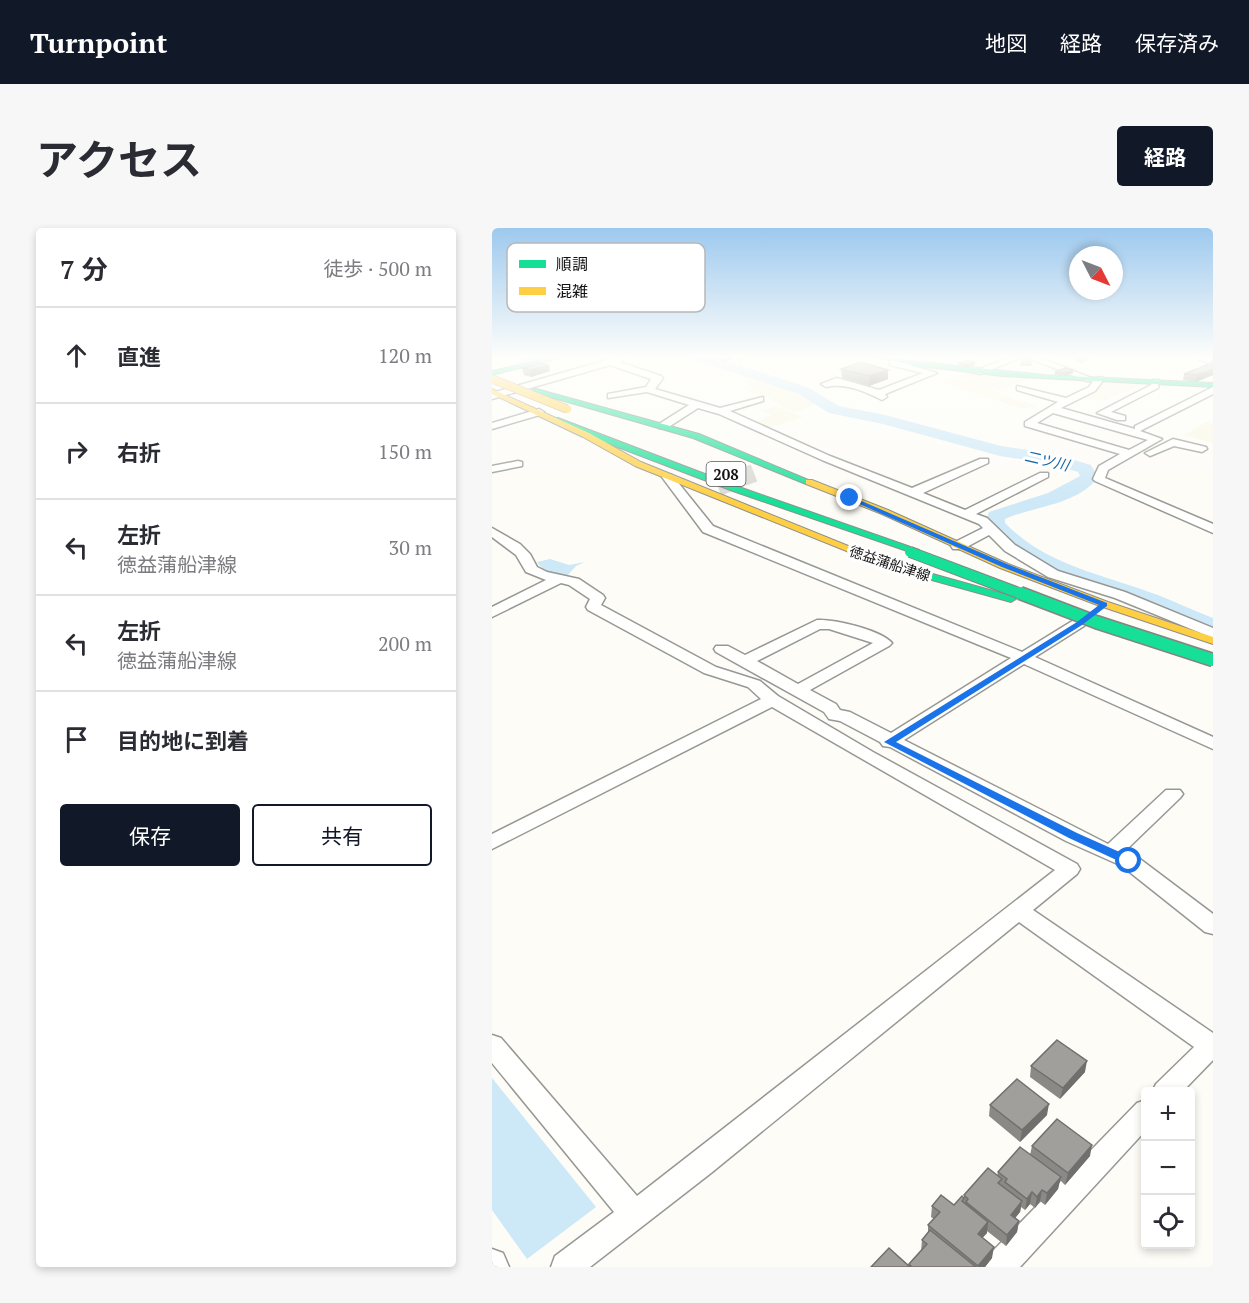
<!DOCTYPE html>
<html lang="ja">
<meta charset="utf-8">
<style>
body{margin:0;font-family:"PT Serif","Noto Sans JP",serif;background:#f7f7f7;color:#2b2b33}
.controls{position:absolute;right:18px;bottom:18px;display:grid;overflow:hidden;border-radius:6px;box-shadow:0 3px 9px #0003}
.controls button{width:54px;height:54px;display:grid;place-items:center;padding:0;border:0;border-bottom:2px solid #e1e1e2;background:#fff;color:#2b2b33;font:30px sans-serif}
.compass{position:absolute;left:577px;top:18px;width:54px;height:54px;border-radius:50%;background:#fff;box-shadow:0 3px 9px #0003;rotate:132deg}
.stop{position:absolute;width:18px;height:18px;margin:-14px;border:4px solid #1a73e8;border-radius:50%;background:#fff}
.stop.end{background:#1a73e8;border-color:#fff;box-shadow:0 2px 6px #0008}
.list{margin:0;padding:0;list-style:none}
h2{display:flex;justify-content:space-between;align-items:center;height:78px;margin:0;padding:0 24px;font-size:26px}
h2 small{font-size:20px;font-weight:400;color:#7c7c81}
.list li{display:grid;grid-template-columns:39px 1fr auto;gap:18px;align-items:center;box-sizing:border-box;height:96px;padding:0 24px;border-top:2px solid #e1e1e2}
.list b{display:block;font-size:22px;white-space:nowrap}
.list p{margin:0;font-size:20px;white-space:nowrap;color:#7c7c81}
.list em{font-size:20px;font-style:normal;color:#7c7c81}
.actions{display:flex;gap:12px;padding:18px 24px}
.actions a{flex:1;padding:14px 0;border:2px solid #111827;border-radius:6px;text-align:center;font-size:21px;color:#111827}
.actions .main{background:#111827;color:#fff}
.icon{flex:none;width:33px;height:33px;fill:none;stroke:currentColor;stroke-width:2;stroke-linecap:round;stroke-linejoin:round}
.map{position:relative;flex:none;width:721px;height:1039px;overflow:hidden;border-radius:6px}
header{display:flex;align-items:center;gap:36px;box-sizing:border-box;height:84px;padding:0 30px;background:#111827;color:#fff}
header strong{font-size:28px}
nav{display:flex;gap:33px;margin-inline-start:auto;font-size:21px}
.intro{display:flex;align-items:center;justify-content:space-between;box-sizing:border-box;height:144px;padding:0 36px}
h1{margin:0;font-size:42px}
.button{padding:15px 27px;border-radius:6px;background:#111827;color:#fff;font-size:21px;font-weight:700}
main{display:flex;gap:36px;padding:0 36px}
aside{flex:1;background:#fff;border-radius:6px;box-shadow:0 3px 9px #0003}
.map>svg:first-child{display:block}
.farmland{fill:#f9f7e4}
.water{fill:#cde8f7}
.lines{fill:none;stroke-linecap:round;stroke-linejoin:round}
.river{fill:#cde8f7;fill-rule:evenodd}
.secondary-tunnel{stroke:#dad9d4;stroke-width:18;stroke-dasharray:18 9;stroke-linecap:butt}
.street-casing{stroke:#979795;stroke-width:3}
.fast-casing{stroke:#8e8d8b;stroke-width:2}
.slow-casing{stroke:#8e8d8b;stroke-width:2}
.street{fill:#fffffe;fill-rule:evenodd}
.fast{fill:#16e098;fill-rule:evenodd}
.slow{fill:#ffcf43;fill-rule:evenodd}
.fast-bridge-far1-casing{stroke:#858482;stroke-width:12;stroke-linecap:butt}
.fast-bridge-casing{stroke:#858482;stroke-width:15;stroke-linecap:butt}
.slow-bridge-casing{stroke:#858482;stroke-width:9;stroke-linecap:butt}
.fast-bridge-far1{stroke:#16e098;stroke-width:10}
.fast-bridge{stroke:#16e098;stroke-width:12}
.slow-bridge{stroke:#ffcf43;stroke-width:8}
.wall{fill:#8a8986}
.shaded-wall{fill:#716f6d}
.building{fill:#a19f9c;stroke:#716f6d;stroke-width:1.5}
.route{fill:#1a73e8}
.labels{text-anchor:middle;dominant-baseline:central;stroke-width:6;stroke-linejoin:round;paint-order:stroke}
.far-street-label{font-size:14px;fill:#111;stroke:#fff}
.far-water-label{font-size:15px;font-style:italic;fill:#1768a6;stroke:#fff}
.shield{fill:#fff;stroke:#585858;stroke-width:1.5}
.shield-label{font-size:15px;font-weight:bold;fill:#111}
.key{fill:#fff;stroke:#b8b8b8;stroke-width:1.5}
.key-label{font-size:16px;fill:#111}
</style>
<header>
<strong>Turnpoint</strong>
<nav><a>地図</a><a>経路</a><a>保存済み</a></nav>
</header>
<div class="intro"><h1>アクセス</h1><a class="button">経路</a></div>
<main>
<aside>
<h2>7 分<small>徒歩 · 500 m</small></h2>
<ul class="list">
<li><svg class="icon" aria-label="ahead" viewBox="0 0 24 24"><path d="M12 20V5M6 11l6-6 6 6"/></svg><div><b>直進</b></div><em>120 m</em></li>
<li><svg class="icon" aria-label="right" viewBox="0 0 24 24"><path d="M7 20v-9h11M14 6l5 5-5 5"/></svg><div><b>右折</b></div><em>150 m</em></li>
<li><svg class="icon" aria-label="left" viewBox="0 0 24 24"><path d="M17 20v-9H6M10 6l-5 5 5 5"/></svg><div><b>左折</b><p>徳益蒲船津線</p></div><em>30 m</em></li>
<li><svg class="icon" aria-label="left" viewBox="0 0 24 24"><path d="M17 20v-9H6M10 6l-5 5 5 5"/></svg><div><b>左折</b><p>徳益蒲船津線</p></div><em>200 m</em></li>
<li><svg class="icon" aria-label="arrive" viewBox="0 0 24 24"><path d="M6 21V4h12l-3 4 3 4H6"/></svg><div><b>目的地に到着</b></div></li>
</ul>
<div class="actions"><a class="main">保存</a><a>共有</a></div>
</aside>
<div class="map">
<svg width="721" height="1039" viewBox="0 0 721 1039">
<rect width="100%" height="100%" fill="#fdfcf7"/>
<path class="farmland" d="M474,144L539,150L508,162L466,149Z
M463,150L488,156L522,171L545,178L531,181L451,155Z
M259,151L290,158L316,168L323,177L303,184L292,180L278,170L256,163L265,159L252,154Z
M611,153L648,157L611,173L591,169Z
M284,178L311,189L273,201L259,196L280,187L268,183Z
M714,194L721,196V215L692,207Z"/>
<path class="water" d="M58,331L77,337L93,334L84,338L75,348C63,346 52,345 45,334Z
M0,850L104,979L35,1031L0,982Z"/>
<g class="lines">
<path class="river" d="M201,129H221L317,160L347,178L393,187L509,218L558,225L599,237L606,249C586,277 542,278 513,291V295C553,336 605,345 657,364C679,371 699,382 721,390V405C694,398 669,383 643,373C591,353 528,346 493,296L497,284L556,265L588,248L586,244L556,235L508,228L391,196L337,185L307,166L203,132Z"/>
<path class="secondary-tunnel" d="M226,259L262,245"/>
<g class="street-casing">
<path id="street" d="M125,129L132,131L127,134L169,148L171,150L163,161L228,180L271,169V173L238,183L338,228L420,260L488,231H496V235L431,265L473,282L548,245H556V249L484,286L495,290L523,317L566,343L633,364L721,400V410L623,370L556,349L513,323L497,307L471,321H461L459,318L461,315L491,300L487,296L330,232L227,186L206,180L175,200H167V196L197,177L155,164L116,170V166L154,159L159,151L118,137L0,171V165Z
M244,129H253L248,132Z
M519,129H531L488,146L480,144Z
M534,129H546L602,151L610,149L612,151L603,163L569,180L643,201V198L721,159V166L648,203L670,211L616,242L613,250L721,296V305L603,253L601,251L607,238L628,226L533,198V194L566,174L525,162V158L574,170L597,159L601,153H595ZM561,185L656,212L637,222L545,195Z
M705,129L721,130V136L706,131Z
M404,130L408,134L445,145L393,166L395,169L390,172C374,164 353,154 334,159L329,156L345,150L387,162L431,145L398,137V133Z
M661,152H667L666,160L619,184L633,188V192H625L605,185L659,157Z
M47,181L52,184L51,186L0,201V195Z
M681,211L714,219L715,221L710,224L682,218L658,228L653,225Z
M26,233L30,234V238L0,244V238Z
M176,246L180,247L221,298L530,424L582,392H592L595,395L592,398L543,429L721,509V521L532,436L412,512L616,616L674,562H688L691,566L688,570L633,623L644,628L721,686V706L713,704L630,638L574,613L398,519L391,518L388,514L348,493L337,491L332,484L224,424L222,421L224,418H236L253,427L325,392C342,391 389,402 400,415L397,418L318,462L344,476L348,482L358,484L399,505L519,430L211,304L170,249ZM328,401H337L381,415L306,456L265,433Z
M0,300L28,316L38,326L45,339L55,344L87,351L111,367L113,370L109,377L224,439L268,453L286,468L381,524L585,636L588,641L585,646L541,682L721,805V832L690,864H660L664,856L702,819L527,694L219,945L98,1039H59L63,1028L122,984L0,835V807L9,810L145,968L563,642L280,479L0,621V606L269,471L256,459L212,445L96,382L94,379L98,371L77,357L69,355L0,389V379L54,352L34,344L24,327L0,309Z
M654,872V902L528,1039H492L496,1028L645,875Z
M0,1021L11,1025L17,1039H0Z"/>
</g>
<g class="fast-casing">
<path id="fast" d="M62,129H73L0,147V143Z
M382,129L552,147L721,155V159L510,148L427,138Z
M41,160L207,206L321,254L314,256L201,210L41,164Z
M60,190H66L247,259L427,322L426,324H418L241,263L60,194Z
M376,325L419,340L523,369L524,371L519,374L411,344L372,330L371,328Z"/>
</g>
<g class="slow-casing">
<path id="slow" d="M0,161L97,205L149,234L381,328L380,330H372L143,238L91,209L0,166Z
M314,252H320L396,282L516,336L616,374L721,409V416L608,378L508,340L390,286L314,256Z"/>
</g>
<use href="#street" class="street"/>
<use href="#fast" class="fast"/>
<use href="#slow" class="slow"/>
<g class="fast-bridge-far1-casing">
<path id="fast-bridge-far1" d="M418,324L532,367"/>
</g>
<g class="fast-bridge-casing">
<path id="fast-bridge" d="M528,365L604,394L721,432"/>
</g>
<g class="slow-bridge-casing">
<path id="slow-bridge" d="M0,151L75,181"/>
</g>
<use href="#fast-bridge-far1" class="fast-bridge-far1"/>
<use href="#fast-bridge" class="fast-bridge"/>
<use href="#slow-bridge" class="slow-bridge"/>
</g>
<path class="wall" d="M27,129H53L36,132Z
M226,129L240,131L231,134L227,132Z
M530,129L541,133L539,138H528Z
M597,129V132L590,135L584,133V130Z
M721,131V147L704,154L691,152L692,146L718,136V133Z
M467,135L483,137L474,140L467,139Z
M30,140L58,143L39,149L32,147Z
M349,141L396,151L377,158L350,150Z
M563,144L581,145L572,148L563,147Z
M539,838L593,844L568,871L538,849Z
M498,877L555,887L528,914L497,888Z
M540,918L598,928L573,957L568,952L566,961L553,977L548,973L543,980L538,976L533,982L529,979L528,984L523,990L527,993L525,1004L514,1018L495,1003V1005L490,1010L500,1030L493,1039H379H417V1036L429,1023L430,1012L436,1004V997L442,991L439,989L440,978L462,977L472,970V967L505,948L506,944L538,927Z"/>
<path class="shaded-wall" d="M36,129H53L36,132Z
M236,129H239L240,131L231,134V130Z
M597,129V132L590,135L591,132Z
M483,134V137L474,140V137Z
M57,137L58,143L39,149L38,142Z
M721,141V147L704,154L705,147Z
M396,142V151L377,158V148Z
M581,142V145L572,148L573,145Z
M595,833L593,844L568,871L571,860Z
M557,876L555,887L528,914L530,902Z
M600,917L598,928L573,957L576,945Z
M569,949L566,961L553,977L555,965Z
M550,962L548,973L543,980L545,969Z
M540,964L538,976L533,982L535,971Z
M530,973L528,984L517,998L519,987Z
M527,993L525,1004L514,1018L515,1007Z
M496,994L495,1005L484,1017L486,1006Z
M502,1019L500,1030L493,1039H486Z"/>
<path class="building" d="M530,129H541L540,132L529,131Z
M587,129H597L591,132L584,130Z
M476,132L483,134L474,137L467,135Z
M369,134L396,142L377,148L349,141Z
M49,135L57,137L38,142L30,140Z
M715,136L721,137V139L715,137L710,139Z
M715,137L721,139V141L705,147L692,146Z
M573,140L581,142L573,145L563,144Z
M565,812L595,833L571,860L539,838Z
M525,851L557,876L530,902L498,877Z
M565,891L600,917L576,945L540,918Z
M528,919L569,949L555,965L550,962L545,969L540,964L535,971L513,954L515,951L506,944Z
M496,940L510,951L506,955L530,973L519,987L527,993L515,1007L474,974L476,971L472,967Z
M449,967L462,977L470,968L472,970L470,973L496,994L486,1006L502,1019L486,1038L436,997L448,984L440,978Z
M438,1002L484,1039H420L417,1036L435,1016L430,1012Z
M397,1020L418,1039H379Z"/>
<linearGradient id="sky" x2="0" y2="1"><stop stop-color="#9dc9ee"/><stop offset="0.47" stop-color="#fefefb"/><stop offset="1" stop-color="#fefefb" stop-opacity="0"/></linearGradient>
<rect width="721" height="274" fill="url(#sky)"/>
<path class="route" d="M358,268L515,336L615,375V378L590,397L404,514L585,605L641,630V636H633L577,610L392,514L585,394L607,377L510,339L356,271Z"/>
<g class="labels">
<g class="far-street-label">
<text transform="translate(398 335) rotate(18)">徳益蒲船津線</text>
</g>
<g class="far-water-label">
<text transform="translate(555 232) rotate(13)">二ツ川</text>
</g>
<rect class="shield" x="214.5" y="234" width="39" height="24" rx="4.5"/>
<g class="shield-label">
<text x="234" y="246">208</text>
</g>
</g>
<rect x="15" y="15" width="198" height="69" rx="9" class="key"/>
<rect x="27" y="32" width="27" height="8" fill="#16e098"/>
<rect x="27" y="59" width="27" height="8" fill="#ffcf43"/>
<g class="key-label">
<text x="64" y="42">順調</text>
<text x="64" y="69">混雑</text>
</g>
</svg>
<div class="controls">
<button>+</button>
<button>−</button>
<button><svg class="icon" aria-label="locate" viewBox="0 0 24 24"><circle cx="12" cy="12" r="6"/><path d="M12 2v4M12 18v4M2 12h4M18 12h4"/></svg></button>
</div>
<svg class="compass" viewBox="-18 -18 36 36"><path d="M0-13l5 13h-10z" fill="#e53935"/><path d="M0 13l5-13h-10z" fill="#7c7c81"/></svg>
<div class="stop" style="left:637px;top:633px"></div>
<div class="stop end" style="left:358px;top:270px"></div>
</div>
</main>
